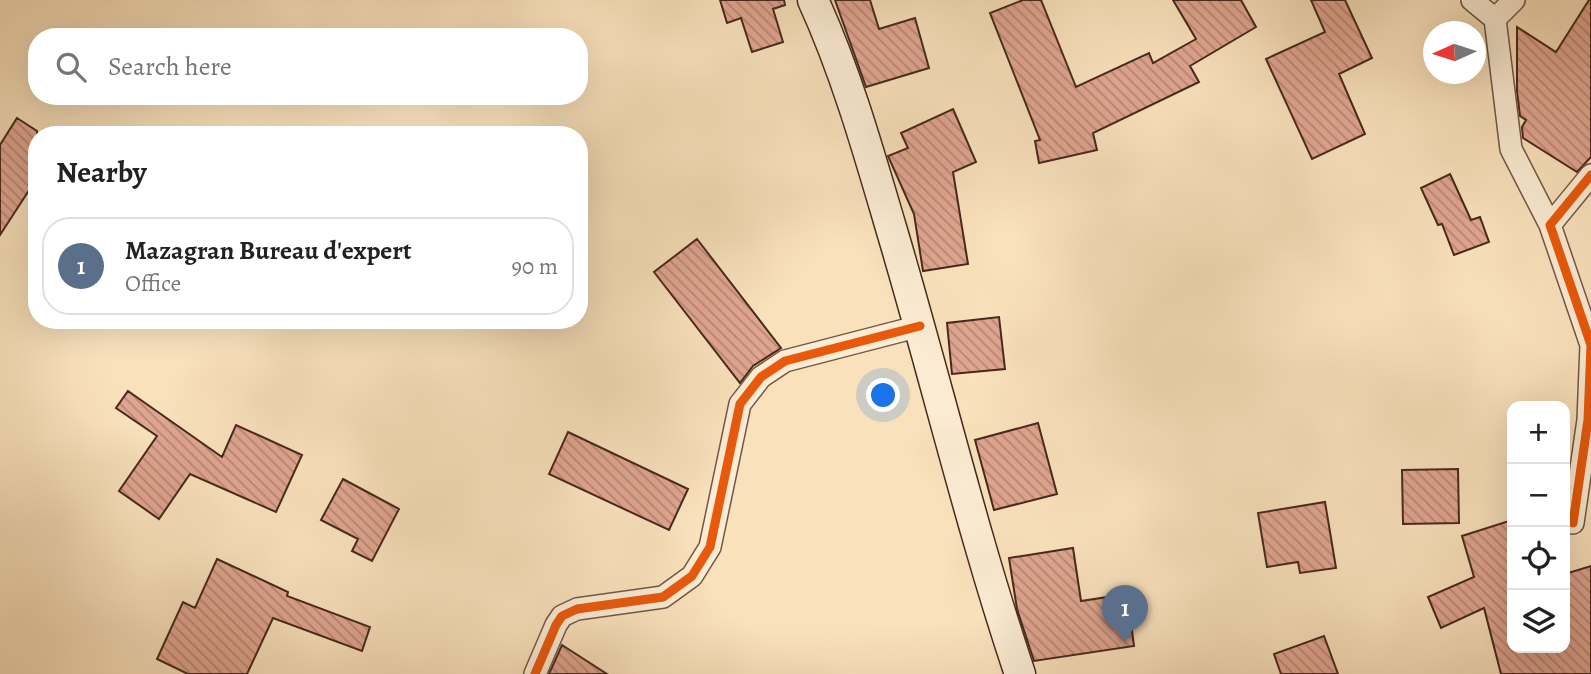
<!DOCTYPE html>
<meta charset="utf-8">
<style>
body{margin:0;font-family:Alegreya,serif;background:#f6f6f6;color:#222}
.controls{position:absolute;right:21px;bottom:21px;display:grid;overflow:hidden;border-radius:14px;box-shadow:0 7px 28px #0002}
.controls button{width:63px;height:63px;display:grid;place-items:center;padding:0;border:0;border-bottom:2px solid #e0e0e0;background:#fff;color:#222;font:35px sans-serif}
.compass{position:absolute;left:1423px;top:21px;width:63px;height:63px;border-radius:50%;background:#fff;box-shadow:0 7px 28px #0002;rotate:267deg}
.you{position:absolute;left:884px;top:396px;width:24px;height:24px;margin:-18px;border:5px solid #fff;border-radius:50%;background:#1a73e8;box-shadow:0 0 0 10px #1a73e833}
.badge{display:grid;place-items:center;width:46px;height:46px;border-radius:50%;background:#1a73e8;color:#fff;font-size:23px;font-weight:700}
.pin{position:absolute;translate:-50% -58px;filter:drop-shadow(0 2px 4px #0008)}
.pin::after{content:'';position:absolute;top:37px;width:24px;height:21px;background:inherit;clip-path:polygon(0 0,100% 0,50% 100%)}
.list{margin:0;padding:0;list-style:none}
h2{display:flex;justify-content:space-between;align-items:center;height:91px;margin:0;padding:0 28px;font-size:30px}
h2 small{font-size:23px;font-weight:400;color:#767676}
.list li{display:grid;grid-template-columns:46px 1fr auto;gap:21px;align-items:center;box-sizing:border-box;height:98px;margin:0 14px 14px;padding:0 14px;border:2px solid #e0e0e0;border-radius:28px}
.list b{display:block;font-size:26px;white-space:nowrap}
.list p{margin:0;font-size:23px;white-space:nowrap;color:#767676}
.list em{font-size:23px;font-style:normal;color:#767676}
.icon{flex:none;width:38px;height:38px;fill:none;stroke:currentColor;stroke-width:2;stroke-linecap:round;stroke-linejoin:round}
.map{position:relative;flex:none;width:1591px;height:674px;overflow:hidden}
.search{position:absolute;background:#fff;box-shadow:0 7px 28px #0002;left:28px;top:28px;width:560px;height:77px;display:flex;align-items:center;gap:18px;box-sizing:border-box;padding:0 24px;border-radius:28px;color:#767676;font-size:26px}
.panel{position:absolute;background:#fff;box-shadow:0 7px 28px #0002;left:28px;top:126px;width:560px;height:203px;border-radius:28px}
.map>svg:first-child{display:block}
.building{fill:url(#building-back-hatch);stroke:#47281c;stroke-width:2}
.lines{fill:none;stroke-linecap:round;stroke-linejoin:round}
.minor-casing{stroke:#745644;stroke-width:24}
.secondary-casing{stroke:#47281c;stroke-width:33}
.minor{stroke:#fbecd3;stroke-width:21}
.secondary{stroke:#fbecd3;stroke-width:30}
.cycleway-casing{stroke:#fbecd3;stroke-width:13}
.cycleway{stroke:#e8590c;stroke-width:9}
</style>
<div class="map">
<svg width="1591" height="674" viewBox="0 0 1591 674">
<defs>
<pattern id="building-back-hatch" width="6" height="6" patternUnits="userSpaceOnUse" patternTransform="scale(1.75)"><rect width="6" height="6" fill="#e0a590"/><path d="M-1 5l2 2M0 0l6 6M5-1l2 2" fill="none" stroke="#b78675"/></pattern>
</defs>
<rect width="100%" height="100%" fill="#f9e1bc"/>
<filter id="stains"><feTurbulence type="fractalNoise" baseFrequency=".00286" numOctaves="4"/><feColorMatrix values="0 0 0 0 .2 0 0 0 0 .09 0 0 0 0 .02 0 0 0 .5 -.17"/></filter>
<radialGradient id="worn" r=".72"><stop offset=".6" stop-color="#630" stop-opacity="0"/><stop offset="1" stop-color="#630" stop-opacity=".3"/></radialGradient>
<path class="building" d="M720,0H784L785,5L773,9L783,42L752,52L741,18L727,23Z
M835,0H870L879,29L915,18L929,68L866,87Z
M1023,0H1041L1076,87L1149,53L1153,63L1196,39L1173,0H1241L1256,27L1190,66L1199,82L1093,133L1097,150L1039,163L1035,141L1040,140L990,13Z
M1311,0H1345L1372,58L1339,74L1365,134L1312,159L1266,59L1325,32Z
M1589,0H1591V157L1577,172L1523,138L1522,127L1526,120L1520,116L1517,91V27L1556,52Z
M953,109L976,162L953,172L968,264L923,271L914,214L888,156L908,148L901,133Z
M17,118L37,131V178L0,235V145Z
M1450,174L1471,220L1480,217L1489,242L1454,255L1442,224L1438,225L1421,188Z
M697,239L781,348L753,366L740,383L654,272Z
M999,317L1005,369L952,374L947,323Z
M128,391L222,457L236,425L302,455L276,512L190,474L159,519L119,491L157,436L116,408Z
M1038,423L1057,494L994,510L975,440Z
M568,432L688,489L669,530L549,474Z
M1458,469L1459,523L1403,524L1402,470Z
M343,479L399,509L372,561L352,551L358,539L321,520Z
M1325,502L1336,568L1300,573L1298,562L1267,567L1258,513Z
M1512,520V648H1565V574L1591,566V674H1501L1484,608L1441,628L1428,597L1474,577L1462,536Z
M1073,548L1081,601L1127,594L1134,646L1034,661L1017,609L1009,558Z
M217,559L288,592L287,596L370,627L362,651L273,618L247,674H188L157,659L183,602L195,608Z
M1324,636L1338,674H1281L1274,654Z
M562,645L607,674H549Z"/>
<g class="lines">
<g class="minor-casing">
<path id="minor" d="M1472,0L1495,19
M1514,0L1495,19L1511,149L1550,225
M1573,523L1588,420L1591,345L1550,225L1591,175
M535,674L556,625L562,616L577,609L663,597L692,576L710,547L740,404L761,377L785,361L920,326"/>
</g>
<g class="secondary-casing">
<path id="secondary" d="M813,0C845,70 867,146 889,221C934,371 970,525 1020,674"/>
</g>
<use href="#minor" class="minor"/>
<use href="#secondary" class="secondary"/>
<g class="cycleway-casing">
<path id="cycleway" d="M1573,523L1588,420L1591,345L1550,225L1591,175
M535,674L556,625L562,616L577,609L663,597L692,576L710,547L740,404L761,377L785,361L920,326"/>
</g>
<use href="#cycleway" class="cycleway"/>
</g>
<rect width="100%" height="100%" filter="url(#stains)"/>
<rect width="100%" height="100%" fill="url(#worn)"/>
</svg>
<div class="controls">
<button>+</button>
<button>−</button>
<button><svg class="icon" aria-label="locate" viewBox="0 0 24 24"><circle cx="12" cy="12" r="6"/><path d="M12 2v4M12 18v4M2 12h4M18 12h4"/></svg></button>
<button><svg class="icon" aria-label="layers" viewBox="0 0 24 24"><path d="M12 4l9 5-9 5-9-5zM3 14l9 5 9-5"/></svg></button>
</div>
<svg class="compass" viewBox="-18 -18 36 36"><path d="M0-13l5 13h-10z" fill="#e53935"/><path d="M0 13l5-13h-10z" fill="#767676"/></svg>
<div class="you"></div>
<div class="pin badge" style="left:1125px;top:643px;background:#5c6f8a">1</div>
<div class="search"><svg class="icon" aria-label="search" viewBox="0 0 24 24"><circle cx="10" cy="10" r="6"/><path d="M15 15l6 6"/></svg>Search here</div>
<section class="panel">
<h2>Nearby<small></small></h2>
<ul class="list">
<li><span class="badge" style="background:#5c6f8a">1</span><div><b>Mazagran Bureau d'expert</b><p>Office</p></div><em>90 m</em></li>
</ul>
</section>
</div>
